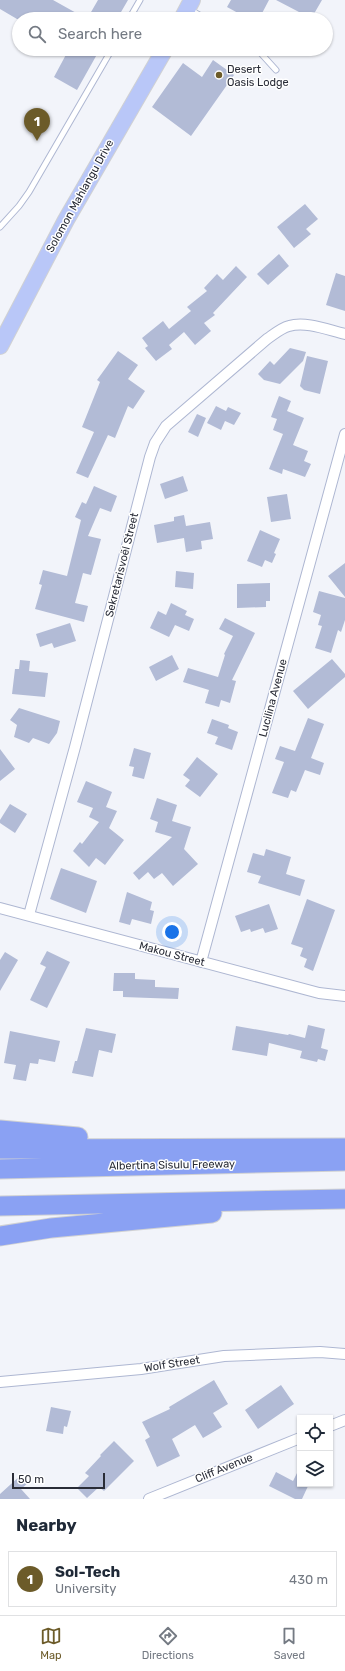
<!DOCTYPE html>
<meta charset="utf-8">
<style>
body{margin:0;font-family:Rubik,sans-serif;background:#f6f6f7;color:#1f2937}
.controls{position:absolute;right:12px;bottom:12px;display:grid;overflow:hidden;border-radius:0px;box-shadow:0 1px 3px #0004}
.controls button{width:36px;height:36px;display:grid;place-items:center;padding:0;border:0;border-bottom:1px solid #e0e1e3;background:#fff;color:#1f2937;font:20px sans-serif}
.scale{position:absolute;left:12px;bottom:10px;width:93px;box-sizing:border-box;padding-left:4px;border:2px solid #292c37;border-top:0;font-size:11px;line-height:14px;white-space:nowrap;color:#292c37;-webkit-text-stroke:3px #fff;paint-order:stroke}
.you{position:absolute;left:172px;top:932px;width:14px;height:14px;margin:-10px;border:3px solid #fff;border-radius:50%;background:#1a73e8;box-shadow:0 0 0 6px #1a73e833}
.badge{display:grid;place-items:center;width:26px;height:26px;border-radius:50%;background:#6c5b29;color:#fff;font-size:13px;font-weight:700}
.pin{position:absolute;translate:-50% -33px;filter:drop-shadow(0 1px 2px #0008)}
.pin::after{content:'';position:absolute;top:21px;width:14px;height:12px;background:inherit;clip-path:polygon(0 0,100% 0,50% 100%)}
.list{margin:0;padding:0;list-style:none}
h2{display:flex;justify-content:space-between;align-items:center;height:52px;margin:0;padding:0 16px;font-size:17px}
h2 small{font-size:13px;font-weight:400;color:#747a83}
.list li{display:grid;grid-template-columns:26px 1fr auto;gap:12px;align-items:center;box-sizing:border-box;height:56px;margin:0 8px 8px;padding:0 8px;border:1px solid #e0e1e3;border-radius:0px}
.list b{display:block;font-size:15px;white-space:nowrap}
.list p{margin:0;font-size:13px;white-space:nowrap;color:#747a83}
.list em{font-size:13px;font-style:normal;color:#747a83}
.icon{flex:none;width:22px;height:22px;fill:none;stroke:currentColor;stroke-width:2;stroke-linecap:round;stroke-linejoin:round}
.map{position:relative;flex:none;width:345px;height:1499px;overflow:hidden}
.search{position:absolute;background:#fff;box-shadow:0 1px 3px #0004;left:12px;right:12px;top:12px;height:44px;display:flex;align-items:center;gap:10px;box-sizing:border-box;padding:0 14px;border-radius:22px;color:#747a83;font-size:15px}
.sheet{height:116px;background:#fff}
nav{display:flex;justify-content:space-around;align-items:center;box-sizing:border-box;height:56px;border-top:1px solid #e0e1e3;background:#fff;font-size:11px;color:#747a83}
nav a{display:grid;justify-items:center;gap:2px}
nav .on{color:#6c5b29}
.map>svg:first-child{display:block}
.building{fill:#b2bbd6}
.lines{fill:none;stroke-linecap:round;stroke-linejoin:round}
.service-casing{stroke:#aeb7d2;stroke-width:7}
.minor-casing{stroke:#aeb7d2;stroke-width:12}
.primary-casing{stroke:#d0d1d3;stroke-width:18}
.motorway-casing{stroke:#d0d1d3;stroke-width:21}
.service{stroke:#fff;stroke-width:5}
.minor{stroke:#fff;stroke-width:10}
.primary{stroke:#b9c7f8;stroke-width:16}
.motorway{stroke:#8aa1f3;stroke-width:19}
.poi-dot{fill:#6c5b29;stroke:#fff;stroke-width:1.5}
.labels{text-anchor:middle;dominant-baseline:central;stroke-width:3;stroke-linejoin:round;paint-order:stroke}
.poi-label{font-size:11px;fill:#292c37;stroke:#fff;text-anchor:start}
.street-label{font-size:11px;fill:#292c37;stroke:#fff}
</style>
<div class="map">
<svg width="345" height="1499" viewBox="0 0 345 1499">
<rect width="100%" height="100%" fill="#f2f4fa"/>
<path class="building" d="M0,0H53L87,19H17L0,9Z
M98,0H128L117,19H87Z
M231,0H269L259,19H249L227,7Z
M276,0H322L311,19H295L299,12Z
M69,49H100L77,90L54,77Z
M213,60L234,75L191,136L152,107L183,63L202,77Z
M305,204L318,219L306,229L311,234L294,248L277,227Z
M279,254L289,266L268,285L257,274Z
M236,266L247,277L213,313L215,315L204,323L211,331L195,345L184,332L169,345L172,349L156,361L145,348L148,346L142,338L163,321L169,329L191,311L187,307L207,291L204,288L217,274L223,280Z
M336,273L345,276V311L326,305Z
M290,348L306,352L303,361L280,384L264,380L258,374L270,361L274,365Z
M118,351L138,365L128,379L145,391L133,409L128,406L115,438L108,435L88,478L76,473L94,432L82,427L100,382L97,380Z
M307,356L328,361L320,394L304,390L300,386Z
M279,396L291,401L287,411L304,418L293,445L308,451L304,461L311,464L305,477L283,469L282,474L269,469L283,434L273,430L277,419L271,417Z
M216,406L226,411L228,407L241,413L234,425L225,421L221,430L207,423Z
M197,414L206,418L198,437L188,432Z
M183,476L188,491L165,499L160,484Z
M94,486L117,496L111,512L100,508L88,536L101,539L91,575L83,573L75,603L88,606L84,622L35,609L42,585L39,584L43,570L67,576L81,520L75,517L82,502L86,504Z
M287,494L291,519L271,522L267,497Z
M184,515L186,526L210,522L213,539L201,541L202,549L186,552L184,538L157,543L154,525L174,521V517Z
M260,530L280,539L274,553L276,554L272,563L265,560L262,567L247,561Z
M345,563V597L328,576Z
M176,571L194,573L193,589L175,587Z
M270,583V601H266V607L237,608V584Z
M319,591L345,598V620L341,632L338,630L331,653L315,648L322,626L318,625L321,615L313,612Z
M171,603L187,611L185,615L194,619L189,631L175,625L169,637L150,628L158,611L166,615Z
M225,618L255,633L232,680L236,681L230,703L221,700L219,707L205,703L209,690L183,682L188,668L218,677L225,655L224,654L233,636L219,629Z
M70,623L76,641L54,648L52,643L40,647L36,634Z
M172,655L179,669L156,681L149,667Z
M332,659L345,674V677L308,709L293,691Z
M20,660L30,661L29,671L48,673L45,697L12,694L15,669H19Z
M19,708L60,721L57,733L49,744L33,738L29,743L14,737L17,725L10,720Z
M308,718L324,724L311,758L324,763L320,775L305,770L296,792L291,790L288,798L272,793L284,762L275,759L280,746L295,751Z
M212,719L229,725L228,728L238,732L232,750L215,744L218,737L207,733Z
M134,748L151,753L144,779L132,776L134,767L129,766Z
M0,749L15,769L0,781Z
M197,757L218,774L200,797L185,786L190,780L183,775Z
M86,781L112,792L106,807L117,811L109,828L124,840L105,865L96,858L89,867L73,851L80,842L82,844L99,822L89,817L93,808L77,802Z
M157,798L177,805L172,821L191,827L184,849L198,864L173,886L162,873L154,879L148,872L139,880L133,873L172,837L155,832L158,822L150,819Z
M10,804L27,814L15,833L0,823V820Z
M266,849L291,857L286,874L305,880L300,896L258,883L261,876L247,872L253,853L264,856Z
M61,868L97,881L86,913L50,899Z
M127,892L152,902L150,910L154,911L151,924L132,919L130,925L119,922Z
M307,899L335,910L313,971L304,967L307,959L300,956L303,948L291,944Z
M269,904L278,929L265,933L263,928L251,932L250,929L241,932L235,916Z
M47,951L70,962L47,1008L30,1000L46,967L40,964Z
M5,952L18,960L0,991V960Z
M114,973H135V979L155,980V987L179,988L178,999L123,997V991H113Z
M308,1025L325,1029L321,1048L328,1050L325,1061L318,1059L317,1062L300,1058L302,1051L269,1043L267,1056L232,1050L236,1026L288,1035L289,1034L305,1038Z
M86,1028L116,1034L112,1053L99,1050L93,1077L72,1073L75,1061H77Z
M10,1031L60,1041L55,1062L39,1059L38,1064L30,1063L26,1081L13,1079L16,1065L4,1063Z
M214,1380L228,1404L213,1413L222,1427L203,1438L195,1425L172,1439L180,1456L157,1467L145,1440L150,1437L142,1422L170,1409L169,1407Z
M281,1385L294,1404L258,1429L245,1410Z
M51,1407L71,1411L67,1427L64,1426L63,1434L46,1431Z
M114,1441L134,1461L104,1491L99,1487L87,1498L77,1488L89,1476L85,1473L101,1456L100,1455Z
M300,1467V1484H309L302,1499H295L269,1486L276,1472L293,1481Z
M21,1475L28,1483L21,1489L30,1499H0V1494Z"/>
<g class="lines">
<g class="service-casing">
<path id="service" d="M189,9L206,19
M129,19L140,0
M257,49L276,70
M0,227L19,206L29,192L112,49"/>
</g>
<g class="minor-casing">
<path id="minor" d="M0,908L319,993L345,996
M29,915L75,747L150,457L155,443L166,426L267,339C273,335 281,328 289,326C306,321 328,330 345,334
M201,962L345,434
M0,1382L141,1369L224,1356L320,1352L345,1354
M330,1426L345,1420
M149,1499L300,1438"/>
</g>
<g class="primary-casing">
<path id="primary" d="M182,19L192,0
M0,346L66,220L165,49"/>
</g>
<g class="motorway-casing">
<path id="motorway" d="M0,1130L78,1137
M0,1149L345,1148
M0,1169L345,1161
M0,1206L345,1199
M0,1236L51,1228L212,1213"/>
</g>
<use href="#service" class="service"/>
<use href="#minor" class="minor"/>
<use href="#primary" class="primary"/>
<use href="#motorway" class="motorway"/>
</g>
<circle class="poi-dot" cx="219" cy="75" r="4"/>
<g class="labels">
<g class="poi-label">
<text x="227" y="69">Desert<tspan x="227" dy="13">Oasis Lodge</tspan></text>
</g>
<g class="street-label">
<text transform="translate(80 196) rotate(-61)">Solomon Mahlangu Drive</text>
<text transform="translate(122 565) rotate(-76)">Sekretarisvoël Street</text>
<text transform="translate(273 698) rotate(-75)">Lucilina Avenue</text>
<text transform="translate(172 954) rotate(15)">Makou Street</text>
<text transform="translate(172 1165) rotate(-1)">Albertina Sisulu Freeway</text>
<text transform="translate(172 1364) rotate(-9)">Wolf Street</text>
<text transform="translate(224 1468) rotate(-22)">Cliff Avenue</text>
</g>
</g>
</svg>
<div class="controls">
<button><svg class="icon" aria-label="locate" viewBox="0 0 24 24"><circle cx="12" cy="12" r="6"/><path d="M12 2v4M12 18v4M2 12h4M18 12h4"/></svg></button>
<button><svg class="icon" aria-label="layers" viewBox="0 0 24 24"><path d="M12 4l9 5-9 5-9-5zM3 14l9 5 9-5"/></svg></button>
</div>
<div class="scale">50 m</div>
<div class="you"></div>
<div class="pin badge" style="left:37px;top:141px">1</div>
<div class="search"><svg class="icon" aria-label="search" viewBox="0 0 24 24"><circle cx="10" cy="10" r="6"/><path d="M15 15l6 6"/></svg>Search here</div>
</div>
<section class="sheet">
<h2>Nearby<small></small></h2>
<ul class="list">
<li><span class="badge">1</span><div><b>Sol-Tech</b><p>University</p></div><em>430 m</em></li>
</ul>
</section>
<nav>
<a class="on"><svg class="icon" aria-label="map" viewBox="0 0 24 24"><path d="M3 6l6-2 6 2 6-2v14l-6 2-6-2-6 2zM9 4v14M15 6v14"/></svg>Map</a>
<a><svg class="icon" aria-label="directions" viewBox="0 0 24 24"><path d="M12 3l9 9-9 9-9-9zM9 14v-3h6M13 9l2 2-2 2"/></svg>Directions</a>
<a><svg class="icon" aria-label="saved" viewBox="0 0 24 24"><path d="M7 4h10v16l-5-4-5 4z"/></svg>Saved</a>
</nav>
